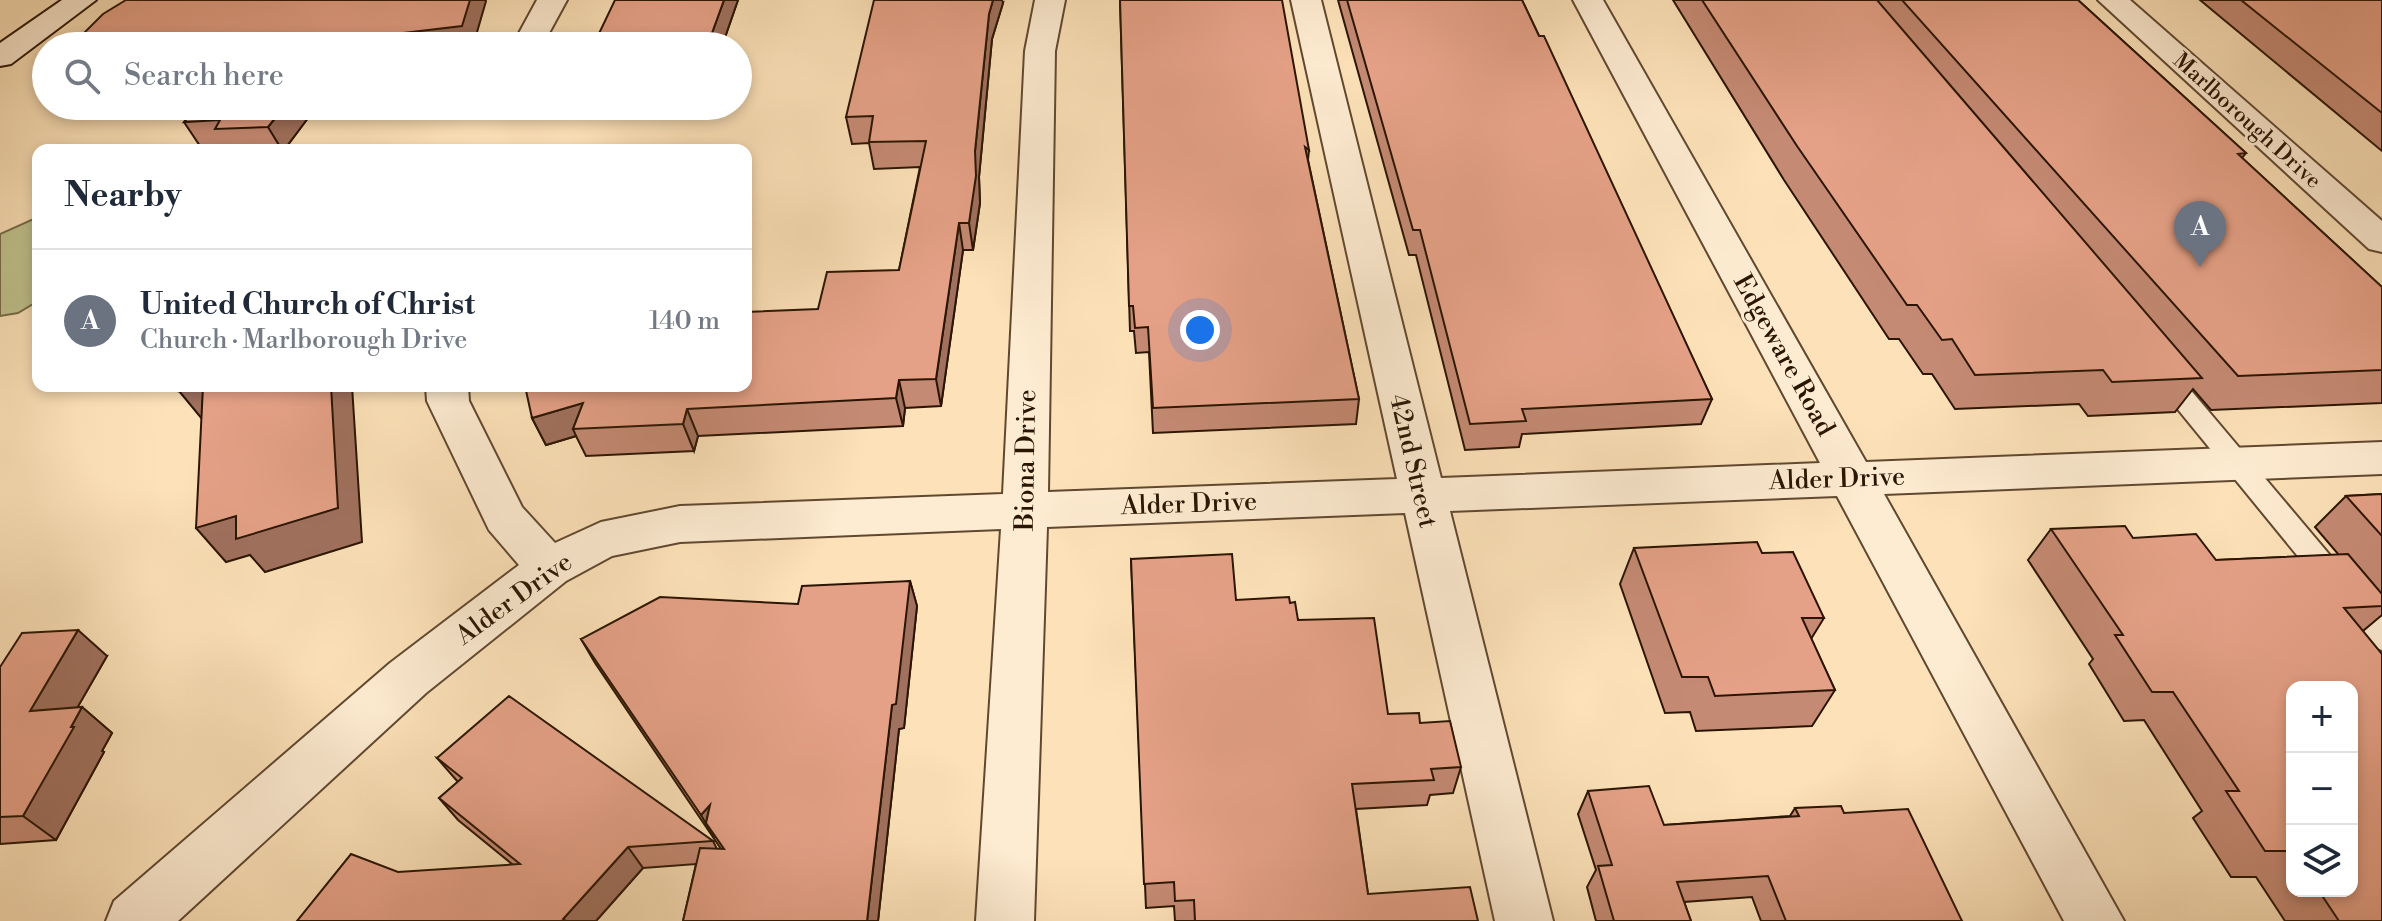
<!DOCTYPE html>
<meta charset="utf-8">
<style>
body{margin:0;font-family:"Libre Bodoni",serif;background:#f6f6f7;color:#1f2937}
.controls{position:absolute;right:24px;bottom:24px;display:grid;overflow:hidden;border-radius:16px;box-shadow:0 4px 12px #0003}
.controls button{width:72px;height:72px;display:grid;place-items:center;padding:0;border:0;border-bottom:2px solid #e0e1e3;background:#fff;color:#1f2937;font:40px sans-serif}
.you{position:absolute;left:1200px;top:330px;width:28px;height:28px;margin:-20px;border:6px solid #fff;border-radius:50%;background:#1a73e8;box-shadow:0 0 0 12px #1a73e833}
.badge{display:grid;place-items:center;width:52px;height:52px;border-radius:50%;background:#b45309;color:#fff;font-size:26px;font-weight:700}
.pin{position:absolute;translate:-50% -66px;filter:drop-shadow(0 2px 4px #0008)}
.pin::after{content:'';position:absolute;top:42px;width:28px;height:24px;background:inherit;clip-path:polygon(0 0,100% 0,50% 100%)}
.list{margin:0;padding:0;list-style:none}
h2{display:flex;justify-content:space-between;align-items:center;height:104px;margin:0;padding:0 32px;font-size:34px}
h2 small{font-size:26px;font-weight:400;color:#747a83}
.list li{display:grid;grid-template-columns:52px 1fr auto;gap:24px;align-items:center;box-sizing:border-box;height:144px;padding:0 32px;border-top:2px solid #e0e1e3}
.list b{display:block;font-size:30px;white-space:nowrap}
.list p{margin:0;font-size:26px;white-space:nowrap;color:#747a83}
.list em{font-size:26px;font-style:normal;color:#747a83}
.icon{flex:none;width:44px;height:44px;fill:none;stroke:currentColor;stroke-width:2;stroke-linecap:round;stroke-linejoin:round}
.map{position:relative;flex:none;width:2382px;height:921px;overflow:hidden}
.search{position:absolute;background:#fff;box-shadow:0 4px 12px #0003;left:32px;top:32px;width:720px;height:88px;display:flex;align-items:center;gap:20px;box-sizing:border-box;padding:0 28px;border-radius:44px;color:#747a83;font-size:30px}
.panel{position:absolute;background:#fff;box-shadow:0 4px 12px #0003;left:32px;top:144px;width:720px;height:248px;border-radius:16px}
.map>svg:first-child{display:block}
.green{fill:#c0c38f;stroke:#766c48;stroke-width:2}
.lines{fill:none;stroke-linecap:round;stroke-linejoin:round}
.service-casing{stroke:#604830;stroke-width:4}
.minor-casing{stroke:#604830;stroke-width:4}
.tertiary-casing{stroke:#604830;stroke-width:4}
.secondary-casing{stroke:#2b1502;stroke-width:4}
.service{fill:#feecd2;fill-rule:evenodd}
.minor{fill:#feecd2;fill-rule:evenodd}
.tertiary{fill:#feecd2;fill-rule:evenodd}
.secondary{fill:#feecd2;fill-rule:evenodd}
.wall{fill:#c58a74;stroke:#2b1502;stroke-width:2;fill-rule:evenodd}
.shaded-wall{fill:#a0715e;stroke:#2b1502;stroke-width:2}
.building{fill:#e5a187;stroke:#2b1502;stroke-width:2}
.labels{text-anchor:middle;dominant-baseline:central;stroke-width:6;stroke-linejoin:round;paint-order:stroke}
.far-street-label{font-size:22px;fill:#2b1502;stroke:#feecd2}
.street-label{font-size:26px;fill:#2b1502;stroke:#feecd2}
</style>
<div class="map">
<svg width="2382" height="921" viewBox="0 0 2382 921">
<rect width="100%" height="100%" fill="#fde2b9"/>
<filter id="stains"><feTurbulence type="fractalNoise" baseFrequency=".0025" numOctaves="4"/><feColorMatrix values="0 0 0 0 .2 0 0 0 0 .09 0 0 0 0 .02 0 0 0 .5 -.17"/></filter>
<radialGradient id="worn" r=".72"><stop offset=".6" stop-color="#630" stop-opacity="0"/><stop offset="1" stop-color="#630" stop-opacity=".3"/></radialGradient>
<path class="green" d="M38,217V301L18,313L0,316V234Z"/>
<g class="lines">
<g class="service-casing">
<path id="service" d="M2163,366L2172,368L2382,617V650L2372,647L2154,380L2151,374L2154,368Z"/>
</g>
<g class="minor-casing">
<path id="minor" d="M537,0H567L542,46H512Z
M1035,0H1065L1055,51L1048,492L1397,479L1291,0H1321L1441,478L1820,463L1573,0H1603L1866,462L2382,442V474L1884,494L2124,921H2064L1837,496L1450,511L1553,921H1495L1405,513L1047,527L1034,921H976L1001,529L680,542L612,556L566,581L426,693L178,921H106L114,901L390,663L519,565L489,530L427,401L426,386H468L469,401L522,507L555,543L601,522L680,506L1003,494L1025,51Z"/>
</g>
<g class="tertiary-casing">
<path id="tertiary" d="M2098,0H2130L2382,221V252L2369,249Z"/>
</g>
<g class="secondary-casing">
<path id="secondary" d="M62,0H96L11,64L0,66V43Z"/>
</g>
<use href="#service" class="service"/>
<use href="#minor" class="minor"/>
<use href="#tertiary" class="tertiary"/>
<use href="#secondary" class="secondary"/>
</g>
<path class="wall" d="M738,0L722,46H593Z
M1120,0L1309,150L1308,160L1359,399L1356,424L1153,433L1149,352L1136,353L1134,331H1130Z
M1338,0H1522L1712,399L1701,424L1522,434L1519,447L1465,450L1416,255H1409Z
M1673,0H2078L2246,153L2242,158L2382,287V403L2211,410L2193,389L2175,412L2088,416L2079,404L1955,409L1932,374H1923L1899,339H1889L1784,180Z
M2200,0H2382V151Z
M1003,3L992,39L979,177L980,203L973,250H963L941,406L905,408L903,426L698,436L694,451L586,456L576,436L546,445L532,418L818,309L899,270L920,167L874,169L869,143L852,144L846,117Z
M46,70V97L35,81Z
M198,106H317L284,150H228L225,145L200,146L184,122Z
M2382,494V615L2363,631L2382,921H2285L2256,877H2231L2193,818L2202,811L2144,720L2124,721L2089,664L2093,659L2028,560L2051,529L2133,538L2216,560L2339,555L2315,527L2346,496ZM2292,687L2352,891H2292Z
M1634,548L1762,553L1824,618L1811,639L1835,690L1812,726L1696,731L1690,712L1665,713L1620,584Z
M1131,559L1236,600L1290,603L1298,620L1388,714L1420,723L1461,767L1453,793L1430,795L1427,805L1356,809L1368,894L1478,921H1175L1174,906L1146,908Z
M910,581L917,606L904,728L899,729L878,921H683L696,864L643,868L596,921H297L512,864L458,820L439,798L458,782L437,758L713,841L717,849H721L595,663L581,639L798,604Z
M107,656L77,708L82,707L112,733L102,751L104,752L56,840L0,844V667Z
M1588,791L1664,825L1790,816L1795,808L1844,813L1962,921H1761L1752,897L1684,902L1691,921H1596L1587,887L1596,870L1578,814Z"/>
<path class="shaded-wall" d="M470,0H485L486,1L473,46H332L336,41Z
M724,0H738L722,46H716L712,33Z
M993,0H1002L1003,3L992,39L979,177L980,203L973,250L969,223L975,151L989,14Z
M663,35L667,46H658Z
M285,106H317L284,150H282L268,127Z
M959,223L963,250L941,406L936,379Z
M899,380L905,408L903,426L896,398Z
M197,386H205L207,425L179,391Z
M331,386H352L362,542L265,572L250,555L226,562L196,528Z
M583,403L573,429L576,436L546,445L532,418Z
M687,409L698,436L694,451L683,424Z
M910,581L917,606L904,728L899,729L878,921H867L892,705Z
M78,630L107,656L61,736L30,711Z
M82,707L112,733L102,751L104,752L56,840L23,816Z
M710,805L706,823L714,838L701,815Z
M628,847L643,868L596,921H565L563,919Z"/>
<path class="building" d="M126,0H470L462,26L336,41L332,46H71L103,14Z
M615,0H724L712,33L663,35L658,46H593Z
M874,0H993L989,14L975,151L976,176L969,223H959L936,379L899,380L896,398L687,409L683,424L573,429L583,403L532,418L525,386H746V312L818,309L827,272L899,270L926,141L869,142L873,116L846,117Z
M1120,0H1282L1309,150L1305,147L1359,399L1153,408L1148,327L1135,328L1133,306H1129Z
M1347,0H1522L1539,36H1544L1712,399L1522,409L1526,421L1470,424L1420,230H1413Z
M1702,0H1877L2202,378L2112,382L2103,370L1975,375L1952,339L1942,340L1917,305H1907L1797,146Z
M1902,0H2078L2246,153L2238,154L2382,287V370L2238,376Z
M2241,0H2382V113Z
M46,70V81H35Z
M198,106H285L268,127L215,129L220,120L184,122Z
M180,386H197L179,391Z
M203,386H331L338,508L236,539V516L196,528Z
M2382,494V536L2346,496Z
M2125,526L2133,538L2196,534L2216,560L2348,554L2382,594V606L2344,608L2382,654V921H2339L2319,891H2352V687H2292V851H2265L2226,791H2239L2173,692H2152L2115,635H2123L2051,529Z
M1757,542L1762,553L1793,552L1824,618H1802L1835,690L1715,696L1708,677H1682L1634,548Z
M1232,554L1236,600L1289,597L1290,603L1295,602L1298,620L1374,618L1388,714L1419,713L1420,723L1450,721L1461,767L1431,769L1434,780L1352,784L1368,894L1470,887L1478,921H1195L1194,900L1175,901L1174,882L1144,884L1131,559Z
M910,581L896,704L892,705L867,921H683L700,848L724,849L706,823L710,805L701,815L581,639L660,597L798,604L802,586Z
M78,630L30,711L82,707L71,727H74L23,816L0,817V667L22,633Z
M509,696L713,841L628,847L563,919L566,921H297L351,854L398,872L520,864L439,798L462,778L437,758Z
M1649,786L1664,825L1799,816L1795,808L1841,806L1844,813L1908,809L1962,921H1786L1768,876L1677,882L1691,921H1614L1598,866L1612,865L1588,791Z"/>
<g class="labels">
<g class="far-street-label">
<text transform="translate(2247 121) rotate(42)">Marlborough Drive</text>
</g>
<g class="street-label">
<text transform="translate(1784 355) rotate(61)">Edgeware Road</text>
<text transform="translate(1026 460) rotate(-89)">Biona Drive</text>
<text transform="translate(1413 461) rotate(77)">42nd Street</text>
<text transform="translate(1837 479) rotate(-2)">Alder Drive</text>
<text transform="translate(1189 504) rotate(-2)">Alder Drive</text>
<text transform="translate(514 599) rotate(-36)">Alder Drive</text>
</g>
</g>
<rect width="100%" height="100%" filter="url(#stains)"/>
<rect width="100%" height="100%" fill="url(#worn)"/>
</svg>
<div class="controls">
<button>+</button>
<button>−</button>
<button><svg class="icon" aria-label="layers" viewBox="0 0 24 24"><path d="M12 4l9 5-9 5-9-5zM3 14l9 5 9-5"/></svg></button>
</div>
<div class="you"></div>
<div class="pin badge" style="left:2200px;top:267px;background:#6b7280">A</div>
<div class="search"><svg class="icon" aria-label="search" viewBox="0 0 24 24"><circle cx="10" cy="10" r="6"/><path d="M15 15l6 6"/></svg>Search here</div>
<section class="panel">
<h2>Nearby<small></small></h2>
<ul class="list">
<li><span class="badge" style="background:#6b7280">A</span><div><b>United Church of Christ</b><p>Church · Marlborough Drive</p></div><em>140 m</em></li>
</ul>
</section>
</div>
